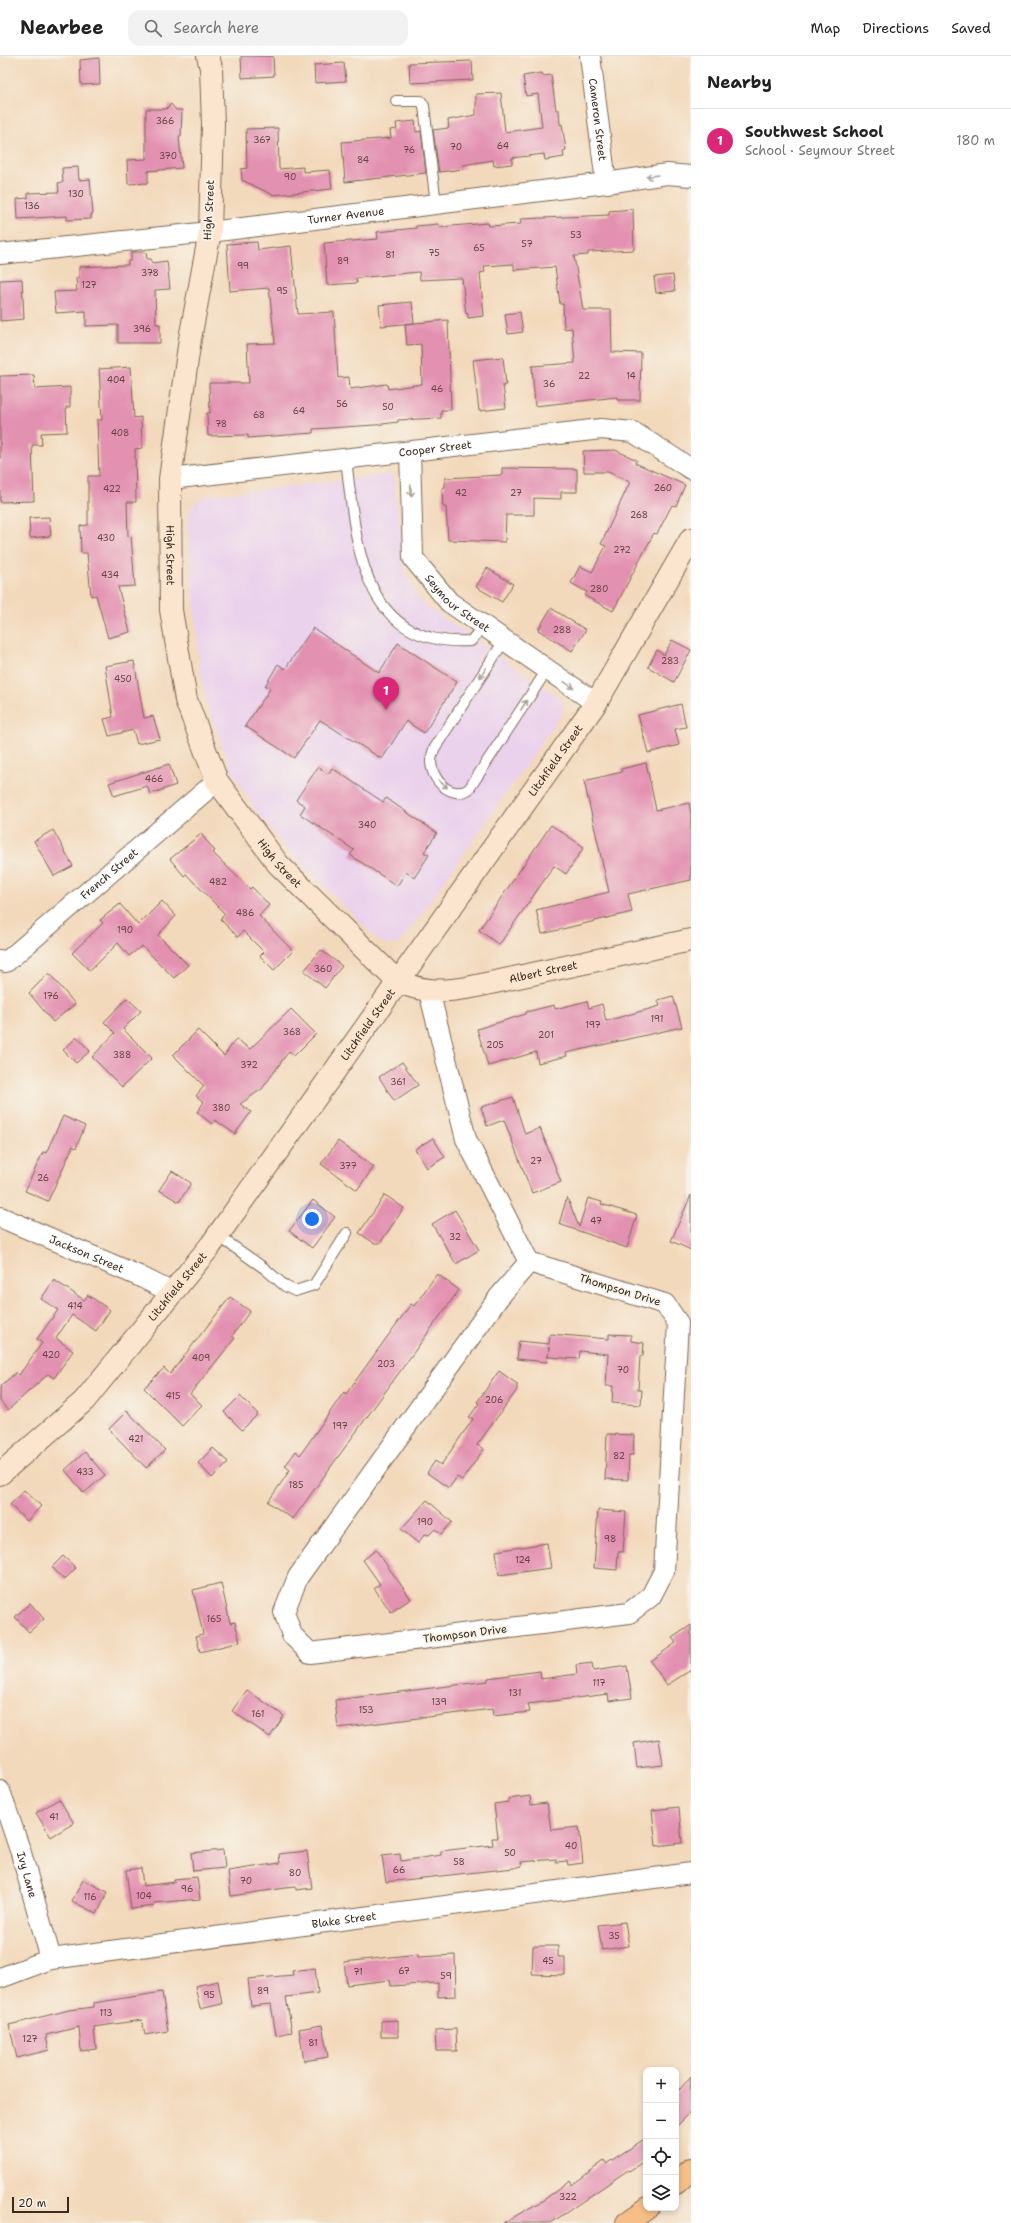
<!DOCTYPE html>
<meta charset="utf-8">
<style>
body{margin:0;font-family:"Shantell Sans",sans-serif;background:#f2f2f2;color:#222}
.controls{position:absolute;right:12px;bottom:12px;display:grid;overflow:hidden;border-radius:8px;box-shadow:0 2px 6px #0003}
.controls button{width:36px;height:36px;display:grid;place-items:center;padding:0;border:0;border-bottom:1px solid #e0e0e0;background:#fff;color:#222;font:20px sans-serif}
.scale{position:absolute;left:12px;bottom:10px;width:57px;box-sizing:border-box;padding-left:4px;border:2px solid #3b2a1e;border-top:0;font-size:11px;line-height:14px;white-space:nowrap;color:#3b2a1e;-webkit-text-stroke:3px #f7f3e8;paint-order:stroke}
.you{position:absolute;left:312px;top:1163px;width:14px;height:14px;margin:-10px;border:3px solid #fff;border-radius:50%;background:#1a73e8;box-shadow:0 0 0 6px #1a73e833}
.badge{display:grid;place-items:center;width:26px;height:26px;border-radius:50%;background:#db2777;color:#fff;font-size:13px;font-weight:700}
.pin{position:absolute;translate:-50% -33px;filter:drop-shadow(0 1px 2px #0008)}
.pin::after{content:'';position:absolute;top:21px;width:14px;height:12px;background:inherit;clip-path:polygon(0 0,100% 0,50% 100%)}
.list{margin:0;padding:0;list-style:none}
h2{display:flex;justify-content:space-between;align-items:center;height:52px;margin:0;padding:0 16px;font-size:17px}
h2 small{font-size:13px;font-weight:400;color:#767676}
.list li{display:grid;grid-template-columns:26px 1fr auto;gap:12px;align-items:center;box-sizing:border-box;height:64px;padding:0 16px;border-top:1px solid #e0e0e0}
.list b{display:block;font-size:15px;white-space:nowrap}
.list p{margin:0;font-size:13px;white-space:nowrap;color:#767676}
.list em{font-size:13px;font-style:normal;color:#767676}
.icon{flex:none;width:22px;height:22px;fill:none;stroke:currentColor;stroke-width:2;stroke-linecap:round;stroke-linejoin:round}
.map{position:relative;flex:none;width:691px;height:2167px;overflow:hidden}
header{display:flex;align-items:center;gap:24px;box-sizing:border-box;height:56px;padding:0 20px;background:#fff;border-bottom:1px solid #e0e0e0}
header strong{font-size:19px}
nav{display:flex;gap:22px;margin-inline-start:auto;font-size:14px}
.search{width:280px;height:36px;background:#f2f2f2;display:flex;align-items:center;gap:10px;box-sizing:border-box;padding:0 14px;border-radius:12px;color:#767676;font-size:15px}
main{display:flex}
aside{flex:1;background:#fff}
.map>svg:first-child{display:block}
.built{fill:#ead1ec}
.building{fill:#e391b1}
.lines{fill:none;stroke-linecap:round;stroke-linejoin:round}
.lane-casing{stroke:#7b6755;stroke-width:12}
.street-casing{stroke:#7b6755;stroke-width:22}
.secondary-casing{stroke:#7b6755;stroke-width:24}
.highway-casing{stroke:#7b6755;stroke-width:24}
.lane{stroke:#fff;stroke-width:10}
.street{stroke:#fff;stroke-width:20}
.secondary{stroke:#fce5cf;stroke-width:22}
.highway{stroke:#f7be88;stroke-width:22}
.oneway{stroke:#a79f9a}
.labels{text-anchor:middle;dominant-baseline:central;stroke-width:4;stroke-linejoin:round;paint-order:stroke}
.number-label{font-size:9px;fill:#654443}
.street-label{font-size:11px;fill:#3b2a1e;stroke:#f7f3e8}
</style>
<header>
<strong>Nearbee</strong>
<div class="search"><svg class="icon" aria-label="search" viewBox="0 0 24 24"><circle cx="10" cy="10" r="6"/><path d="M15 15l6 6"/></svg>Search here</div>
<nav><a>Map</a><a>Directions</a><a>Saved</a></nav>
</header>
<main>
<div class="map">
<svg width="691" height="2167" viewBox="0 0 691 2167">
<rect width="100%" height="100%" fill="#f7f3e8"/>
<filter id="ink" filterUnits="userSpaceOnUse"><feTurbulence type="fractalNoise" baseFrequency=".025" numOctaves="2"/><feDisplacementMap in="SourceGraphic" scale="8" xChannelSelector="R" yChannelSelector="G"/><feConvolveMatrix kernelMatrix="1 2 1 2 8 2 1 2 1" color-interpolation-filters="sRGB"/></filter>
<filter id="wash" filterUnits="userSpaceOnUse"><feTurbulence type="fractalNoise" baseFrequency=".012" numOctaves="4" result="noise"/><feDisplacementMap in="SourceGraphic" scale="16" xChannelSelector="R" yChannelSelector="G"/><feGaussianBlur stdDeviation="0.9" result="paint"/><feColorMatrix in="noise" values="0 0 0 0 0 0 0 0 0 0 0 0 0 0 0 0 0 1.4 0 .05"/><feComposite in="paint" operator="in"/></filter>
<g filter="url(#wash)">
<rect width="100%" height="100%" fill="#f3d9bb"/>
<path class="built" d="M393,418L405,515L418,542L429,552L558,640L563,647V656L408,877L397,888L387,889L377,883L283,789L254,752L232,715L208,652L200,614L187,467L189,457L196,446L206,440Z"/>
<g id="blocks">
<path class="building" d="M241,0H273L274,20L242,22Z
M99,2L100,28L81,29L80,4Z
M472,5L473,24L410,27L409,7Z
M344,7L346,25L315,27L314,9Z
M542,17L543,20L551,19L556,54H559L560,69L562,68L566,94L563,95L564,101L545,104L544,98L512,102V108L494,110L493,104L463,109L464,113L439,116L433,74L449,72L448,64L476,59V38L501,37L505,76L542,71L538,38L526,40L523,20Z
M171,48L176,54H182L181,80H179L182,112L148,115V127L128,128L127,104L146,103V53H166Z
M415,65L416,76L421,75L426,117L345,126L342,86L391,82L390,74L397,73L396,67Z
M278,72L279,113L303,111V116L330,114L332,133L273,139L242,124L241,113L247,112L246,73Z
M78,111L79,124L90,123L93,158H91V163L67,164V160L18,163L17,143L28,142V137L59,136L58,127L63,126L62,112Z
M633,153L634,194L588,196V199L574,200L583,254H611L612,296L641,297L640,344H617V341L535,350L532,310L575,307L572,272L564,273L563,248H560L555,211L514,214V208L484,210L485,216L480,217L484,260L468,262V257L466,258L462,222L420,224L419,216L356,222L357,227L327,229L324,187L378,183L377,176L416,172V170L438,168L439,171L488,167L489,170L521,168L520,163L609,159V155Z
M257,186L258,194L291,190L298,258L334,256L338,322L349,321L350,333L387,328L388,333L422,328L421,288L407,289L405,268L448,264L451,354H441V362L398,364V366L375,369L313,373V377L248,382V379L208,380L207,357H210L209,327H249L247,288L275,287L269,232L230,235L227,188Z
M131,196H146L147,203H151L152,207L167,205L170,233L155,234L156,268H160V287H118V269L86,270V255L56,257L54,236L77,235L76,222H79V211L128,209V205L131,204Z
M673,219L675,235L656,237L654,221Z
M22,223L24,263L0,265V224Z
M412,246L414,267L381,270L379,249Z
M520,256L523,276L508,278L505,258Z
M503,301L506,329H503L506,352L479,355L473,304Z
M131,311L134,362L141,361L142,392L135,393L136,446H127L128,481L131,480L135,530L118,531L130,576L108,582L96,539L91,540L87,497H81L80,470L88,469V420H99L97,364H102L99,313Z
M34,319L35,333L70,331V351H66L67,376L41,377L42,389H32L34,445L0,446V320Z
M615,394L637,404L635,407L685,429L676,450L672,449L657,478L654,477L613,555L585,540L587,536L571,527L580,510L592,516L606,490L601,488L630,426L608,416H584L583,395Z
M502,412L577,413V436H561V443L534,442V459H506L505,486L448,484L446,451H443L442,432L445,431V422L502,419Z
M49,461L51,480L30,482L29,462Z
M487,512L513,528L502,546L476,531Z
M551,552L586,574L572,595L538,574Z
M313,572L379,617L398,587L457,626L424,677L406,665L382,703L320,664L294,702L245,670L270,633L265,630L278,608L285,613Z
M672,584L691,594L674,626L648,611L657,594L664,599Z
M134,605L144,662L153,660L160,683L137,688L133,674L109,680L104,663L113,661L105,610Z
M681,648L686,671L675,673L679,689L648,697L638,659Z
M646,707L656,754L689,747L691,758V824L628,838L632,856L542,878L536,854L609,836L584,725L622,716L621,713Z
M169,708L176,729L150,738L147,730L114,740L109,727Z
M318,711L328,718L332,712L383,746L386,742L437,777L424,796L429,799L414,822L406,816L397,830L350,799L354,794L300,758L305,750L296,744Z
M551,769L584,791L566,818L554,810L499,889L479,874Z
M53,774L73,810L54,820L34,785Z
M201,778L215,795L213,797L250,833L252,831L269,849L259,860L293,895L274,914L260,900L264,896L243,875L238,881L220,863L225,858L186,818L184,820L170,803Z
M162,845L176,860L158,879L188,909L174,922L142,890L129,900L118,887L90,915L72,897L103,867L100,864L120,848L138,869Z
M321,894L342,910L325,932L304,915Z
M49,917L75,948L53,966L29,937Z
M673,940L682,971L566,997L567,1000L538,1007L536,996L488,1010L477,973L526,958V956L554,949L555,953L587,945L589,952L602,948L606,965L660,950L658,944Z
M127,942L141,955L123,973L152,1002L122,1031L92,1001L115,977L104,966Z
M291,953L316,978L294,1000L289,995L262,1033L240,1048L251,1056L235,1078L215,1064L212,1068L197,1056L204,1046L196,1040L204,1030L173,999L198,974L224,1000L236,983L250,993Z
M77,981L90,995L76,1007L63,994Z
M402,1006L418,1029L394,1045L379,1021Z
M513,1041L525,1078L540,1072L561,1126L532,1137L504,1064L487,1070L481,1051Z
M63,1060L85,1070L76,1092L73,1090L48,1145L25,1135L43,1096L46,1097Z
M433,1082L445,1101L427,1112L415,1093Z
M338,1085L374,1111L357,1134L321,1108Z
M172,1115L191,1127L179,1146L159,1134Z
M385,1139L404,1152L380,1187H374L359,1177Z
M691,1139V1194L671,1185Z
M567,1141L579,1171L588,1142L602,1146L601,1148L637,1159L627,1192L559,1168Z
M313,1144L335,1161L312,1192L289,1175Z
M455,1154L479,1194L456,1208L432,1168Z
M437,1218L459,1234L293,1463L268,1446L290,1414L285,1410L296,1395L300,1399L344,1336L346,1338L411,1248L414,1250Z
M54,1224L84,1244L88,1239L110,1254L96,1275L72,1259L56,1282L73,1295L54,1322L48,1318L8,1354L0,1345V1331L16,1316L19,1319L42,1287L37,1283L58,1254L41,1243Z
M230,1241L250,1255L232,1280L235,1282L190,1338L202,1349L182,1370L144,1332L164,1312L170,1318Z
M550,1278L609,1283V1278L631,1279V1285L644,1287L643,1300H640L638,1334H642L641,1349L612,1347L613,1330H606L608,1298L580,1295L579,1303L548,1301L549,1291L547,1306L517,1303L519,1285L549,1288Z
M499,1315L517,1328V1334L477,1389L484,1393L462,1424L457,1421L449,1432L427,1417L435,1405L441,1409L473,1363L469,1361L479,1348L477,1346Z
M240,1340L258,1358L242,1374L224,1356Z
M127,1355L165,1394L146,1412L109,1373Z
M607,1378L634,1379L633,1399H629L628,1424L605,1423Z
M213,1392L228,1406L212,1422L198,1407Z
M85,1396L105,1419L84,1437L65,1414Z
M24,1434L41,1450L27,1465L10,1449Z
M427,1444L452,1466L441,1478L435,1473L429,1479L425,1478L418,1487L401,1473Z
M598,1454L626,1456L623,1496H618L617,1514L594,1512Z
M547,1487L551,1512L499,1519L496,1495Z
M376,1494L411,1543L391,1556L374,1532L380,1528L363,1504Z
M63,1500L76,1512L64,1524L52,1511Z
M221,1527L230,1567L235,1566L240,1586L200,1596L196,1580L203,1578L193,1534Z
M30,1547L44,1563L29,1576L15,1561Z
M691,1569V1614L667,1629L650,1605L676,1587L672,1582Z
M592,1607L593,1615L627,1610L632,1642L609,1645L608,1638L528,1648L530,1656L493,1660L492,1653L338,1672L335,1644L488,1625V1622L540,1615L541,1623L577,1618L576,1609Z
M247,1634L284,1660L270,1681L232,1655Z
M659,1683L663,1709L637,1712L634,1687Z
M530,1740L531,1749L547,1747L551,1774L579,1771L583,1807L568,1809L567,1805L556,1806V1803L521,1806L522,1810L514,1812L386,1826L382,1800L400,1798L401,1805L441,1799V1795L493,1789L492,1782H498L494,1748L508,1746V1743Z
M59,1743L74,1767L51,1781L36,1757Z
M679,1751L682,1787L656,1790L652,1754Z
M223,1794L225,1812L193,1815L191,1797Z
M307,1795L312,1832L296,1834V1831L285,1832L231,1840L228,1815L280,1807L279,1798Z
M141,1812L143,1830L174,1826V1823L197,1821L200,1843L154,1847L155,1850L131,1853L126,1814Z
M83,1824L108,1836L97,1858L72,1845Z
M625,1866L629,1890L602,1894L598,1869Z
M533,1890H558V1901H565V1919L532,1918Z
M418,1898V1901L455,1899L456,1940L438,1941V1927L391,1930L390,1924L347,1929L344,1906Z
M315,1912L318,1937L286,1941L292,1976L276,1979L271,1948L251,1950L248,1923L293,1919L292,1915Z
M218,1925L222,1948L200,1953L195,1930Z
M162,1936L168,1975L145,1979L142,1964L94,1971L96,1993L81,1995L79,1971L46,1979L49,1994L17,2002L9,1969L69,1954L94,1951V1947Z
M398,1964V1981H381V1965Z
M322,1969L328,2001L304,2005L299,1973Z
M456,1973L457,1995H436L435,1974Z
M691,2020V2056L676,2071V2038Z
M646,2082V2104L629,2115L628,2114L551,2167H503L542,2145L570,2125L572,2129L604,2105L606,2108Z"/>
</g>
</g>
<g filter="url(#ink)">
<use href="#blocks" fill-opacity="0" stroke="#7b6755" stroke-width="1"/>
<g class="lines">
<g class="lane-casing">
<path id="lane" d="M396,45H421L424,50L436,148
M346,403C356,484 359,592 471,585L483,570
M504,585L434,693C433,697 431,702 431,705C431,724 451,744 469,733L547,614
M217,1179L264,1212L285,1230L295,1235L314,1229L347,1177"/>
</g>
<g class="street-casing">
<g id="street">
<path id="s1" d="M590,0L606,127"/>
<path id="s2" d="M0,198L210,176L606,127L667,118L691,120"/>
<path id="s3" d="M410,396L413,502L449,546L596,647"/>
<path id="s4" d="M170,423L601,373L633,376L691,413"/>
<path id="s5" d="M0,904L6,906L217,725"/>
<path d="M429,935L466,1083L529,1206"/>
<path id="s6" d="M0,1161L139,1220L173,1237"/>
<path d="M529,1206L665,1248L678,1267L664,1515L651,1540L629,1557L310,1597L292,1579L284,1556L298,1521L499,1241Z"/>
<path id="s7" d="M0,1735L21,1797L51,1903"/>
<path id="s8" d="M0,1922L51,1903L691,1817"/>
</g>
</g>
<g class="secondary-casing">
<g id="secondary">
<path id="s9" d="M208,0L211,12L213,68L210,176L190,283L170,423L171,554L186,644L217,725L278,808L397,925C421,936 441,936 467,932L691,884"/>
<path id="s10" d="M0,1418L84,1345L211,1189L596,647L691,483"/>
</g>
</g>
<g class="highway-casing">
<path id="highway" d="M676,2127L691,2113
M627,2167L648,2152"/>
</g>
<use href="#lane" class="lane"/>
<use href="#street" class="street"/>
<use href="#secondary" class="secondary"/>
<use href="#highway" class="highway"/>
</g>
<defs><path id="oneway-shaft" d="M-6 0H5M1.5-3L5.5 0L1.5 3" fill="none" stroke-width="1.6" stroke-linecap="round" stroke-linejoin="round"/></defs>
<g class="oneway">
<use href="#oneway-shaft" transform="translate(652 120) rotate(171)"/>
<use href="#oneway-shaft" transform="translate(411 435) rotate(88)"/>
<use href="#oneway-shaft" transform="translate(483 617) rotate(123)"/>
<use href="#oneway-shaft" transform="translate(569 629) rotate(34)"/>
<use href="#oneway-shaft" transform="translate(524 649) rotate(-57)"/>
<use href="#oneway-shaft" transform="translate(443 728) rotate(41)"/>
</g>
</g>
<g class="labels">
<g class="number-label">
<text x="165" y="65">366</text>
<text x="262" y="84">367</text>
<text x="503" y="90">64</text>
<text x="456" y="91">70</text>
<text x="409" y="94">76</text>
<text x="168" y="100">370</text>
<text x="363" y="104">84</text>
<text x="290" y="121">90</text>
<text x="76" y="138">130</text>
<text x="32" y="150">136</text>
<text x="576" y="179">53</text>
<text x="527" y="188">57</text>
<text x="479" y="192">65</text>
<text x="434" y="197">75</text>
<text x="390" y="199">81</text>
<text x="343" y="205">89</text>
<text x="243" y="210">99</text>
<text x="150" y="217">378</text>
<text x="89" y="229">127</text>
<text x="282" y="235">95</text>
<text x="142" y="273">396</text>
<text x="584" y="320">22</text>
<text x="631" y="320">14</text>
<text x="116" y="324">404</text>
<text x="549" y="328">36</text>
<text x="437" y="333">46</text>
<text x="342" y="348">56</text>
<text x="388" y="351">50</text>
<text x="299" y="355">64</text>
<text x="259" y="359">68</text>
<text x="221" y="368">78</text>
<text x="120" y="377">408</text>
<text x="663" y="432">260</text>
<text x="112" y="433">422</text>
<text x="461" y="437">42</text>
<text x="516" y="437">27</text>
<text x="639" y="459">268</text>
<text x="106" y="482">430</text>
<text x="622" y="494">272</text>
<text x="110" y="519">434</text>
<text x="599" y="533">280</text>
<text x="562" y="574">288</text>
<text x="670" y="605">283</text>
<text x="123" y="623">450</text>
<text x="154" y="723">466</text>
<text x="367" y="769">340</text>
<text x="218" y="826">482</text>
<text x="245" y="857">486</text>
<text x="125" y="874">190</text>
<text x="323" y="913">360</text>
<text x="51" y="940">176</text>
<text x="657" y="963">191</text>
<text x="593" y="969">197</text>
<text x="292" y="976">368</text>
<text x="546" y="979">201</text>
<text x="495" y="989">205</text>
<text x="122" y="999">388</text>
<text x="249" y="1009">372</text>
<text x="398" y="1026">361</text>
<text x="221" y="1052">380</text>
<text x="536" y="1105">27</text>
<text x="348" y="1110">377</text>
<text x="43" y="1122">26</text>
<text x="596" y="1165">47</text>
<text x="455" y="1181">32</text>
<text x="75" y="1250">414</text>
<text x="51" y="1299">420</text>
<text x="201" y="1302">409</text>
<text x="386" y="1308">203</text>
<text x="623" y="1314">70</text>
<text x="173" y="1340">415</text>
<text x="494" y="1344">206</text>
<text x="340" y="1370">197</text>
<text x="136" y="1383">421</text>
<text x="619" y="1400">82</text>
<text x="85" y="1416">433</text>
<text x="296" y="1429">185</text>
<text x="425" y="1466">190</text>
<text x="610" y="1483">98</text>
<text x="523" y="1504">124</text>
<text x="214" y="1563">165</text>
<text x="599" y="1627">117</text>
<text x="515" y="1637">131</text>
<text x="439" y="1646">139</text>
<text x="366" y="1654">153</text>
<text x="258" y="1658">161</text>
<text x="54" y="1761">41</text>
<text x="571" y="1790">40</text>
<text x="510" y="1797">50</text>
<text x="459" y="1806">58</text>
<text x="399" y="1814">66</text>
<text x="295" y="1817">80</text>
<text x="246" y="1825">70</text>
<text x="187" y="1833">96</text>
<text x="144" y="1840">104</text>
<text x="90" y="1841">116</text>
<text x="614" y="1880">35</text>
<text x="548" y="1905">45</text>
<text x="404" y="1915">67</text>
<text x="358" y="1916">71</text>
<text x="446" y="1920">59</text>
<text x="263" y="1935">89</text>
<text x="209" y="1939">95</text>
<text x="106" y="1957">113</text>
<text x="30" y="1983">127</text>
<text x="313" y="1987">81</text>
<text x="568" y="2141">322</text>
</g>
<g class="street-label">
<text stroke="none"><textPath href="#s1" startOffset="64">Cameron Street</textPath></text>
<text transform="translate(209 154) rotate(-87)">High Street</text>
<text stroke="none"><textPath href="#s2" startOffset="348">Turner Avenue</textPath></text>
<text stroke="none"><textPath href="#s4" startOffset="267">Cooper Street</textPath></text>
<text stroke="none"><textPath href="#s9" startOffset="503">High Street</textPath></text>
<text stroke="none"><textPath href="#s3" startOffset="170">Seymour Street</textPath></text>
<text stroke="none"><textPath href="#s10" startOffset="907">Litchfield Street</textPath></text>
<text stroke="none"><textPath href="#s9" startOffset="839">High Street</textPath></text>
<text stroke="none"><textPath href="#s5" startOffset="142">French Street</textPath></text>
<text stroke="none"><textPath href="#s9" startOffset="1155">Albert Street</textPath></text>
<text stroke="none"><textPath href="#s10" startOffset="583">Litchfield Street</textPath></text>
<text stroke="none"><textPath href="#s6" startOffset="94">Jackson Street</textPath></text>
<text stroke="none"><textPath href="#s10" startOffset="259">Litchfield Street</textPath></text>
<text transform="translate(620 1234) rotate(17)">Thompson Drive</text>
<text transform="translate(465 1578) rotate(-7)">Thompson Drive</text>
<text stroke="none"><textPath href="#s7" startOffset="88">Ivy Lane</textPath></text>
<text stroke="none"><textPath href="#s8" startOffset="350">Blake Street</textPath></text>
</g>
</g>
</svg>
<div class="controls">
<button>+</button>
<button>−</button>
<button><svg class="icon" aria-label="locate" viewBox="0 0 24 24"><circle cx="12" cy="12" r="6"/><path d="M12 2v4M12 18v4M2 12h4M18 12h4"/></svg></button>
<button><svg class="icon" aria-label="layers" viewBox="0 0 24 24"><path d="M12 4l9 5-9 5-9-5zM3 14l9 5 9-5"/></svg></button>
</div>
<div class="scale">20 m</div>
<div class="you"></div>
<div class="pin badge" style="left:386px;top:654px">1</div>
</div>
<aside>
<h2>Nearby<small></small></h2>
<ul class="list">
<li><span class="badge">1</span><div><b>Southwest School</b><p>School · Seymour Street</p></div><em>180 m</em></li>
</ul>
</aside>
</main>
